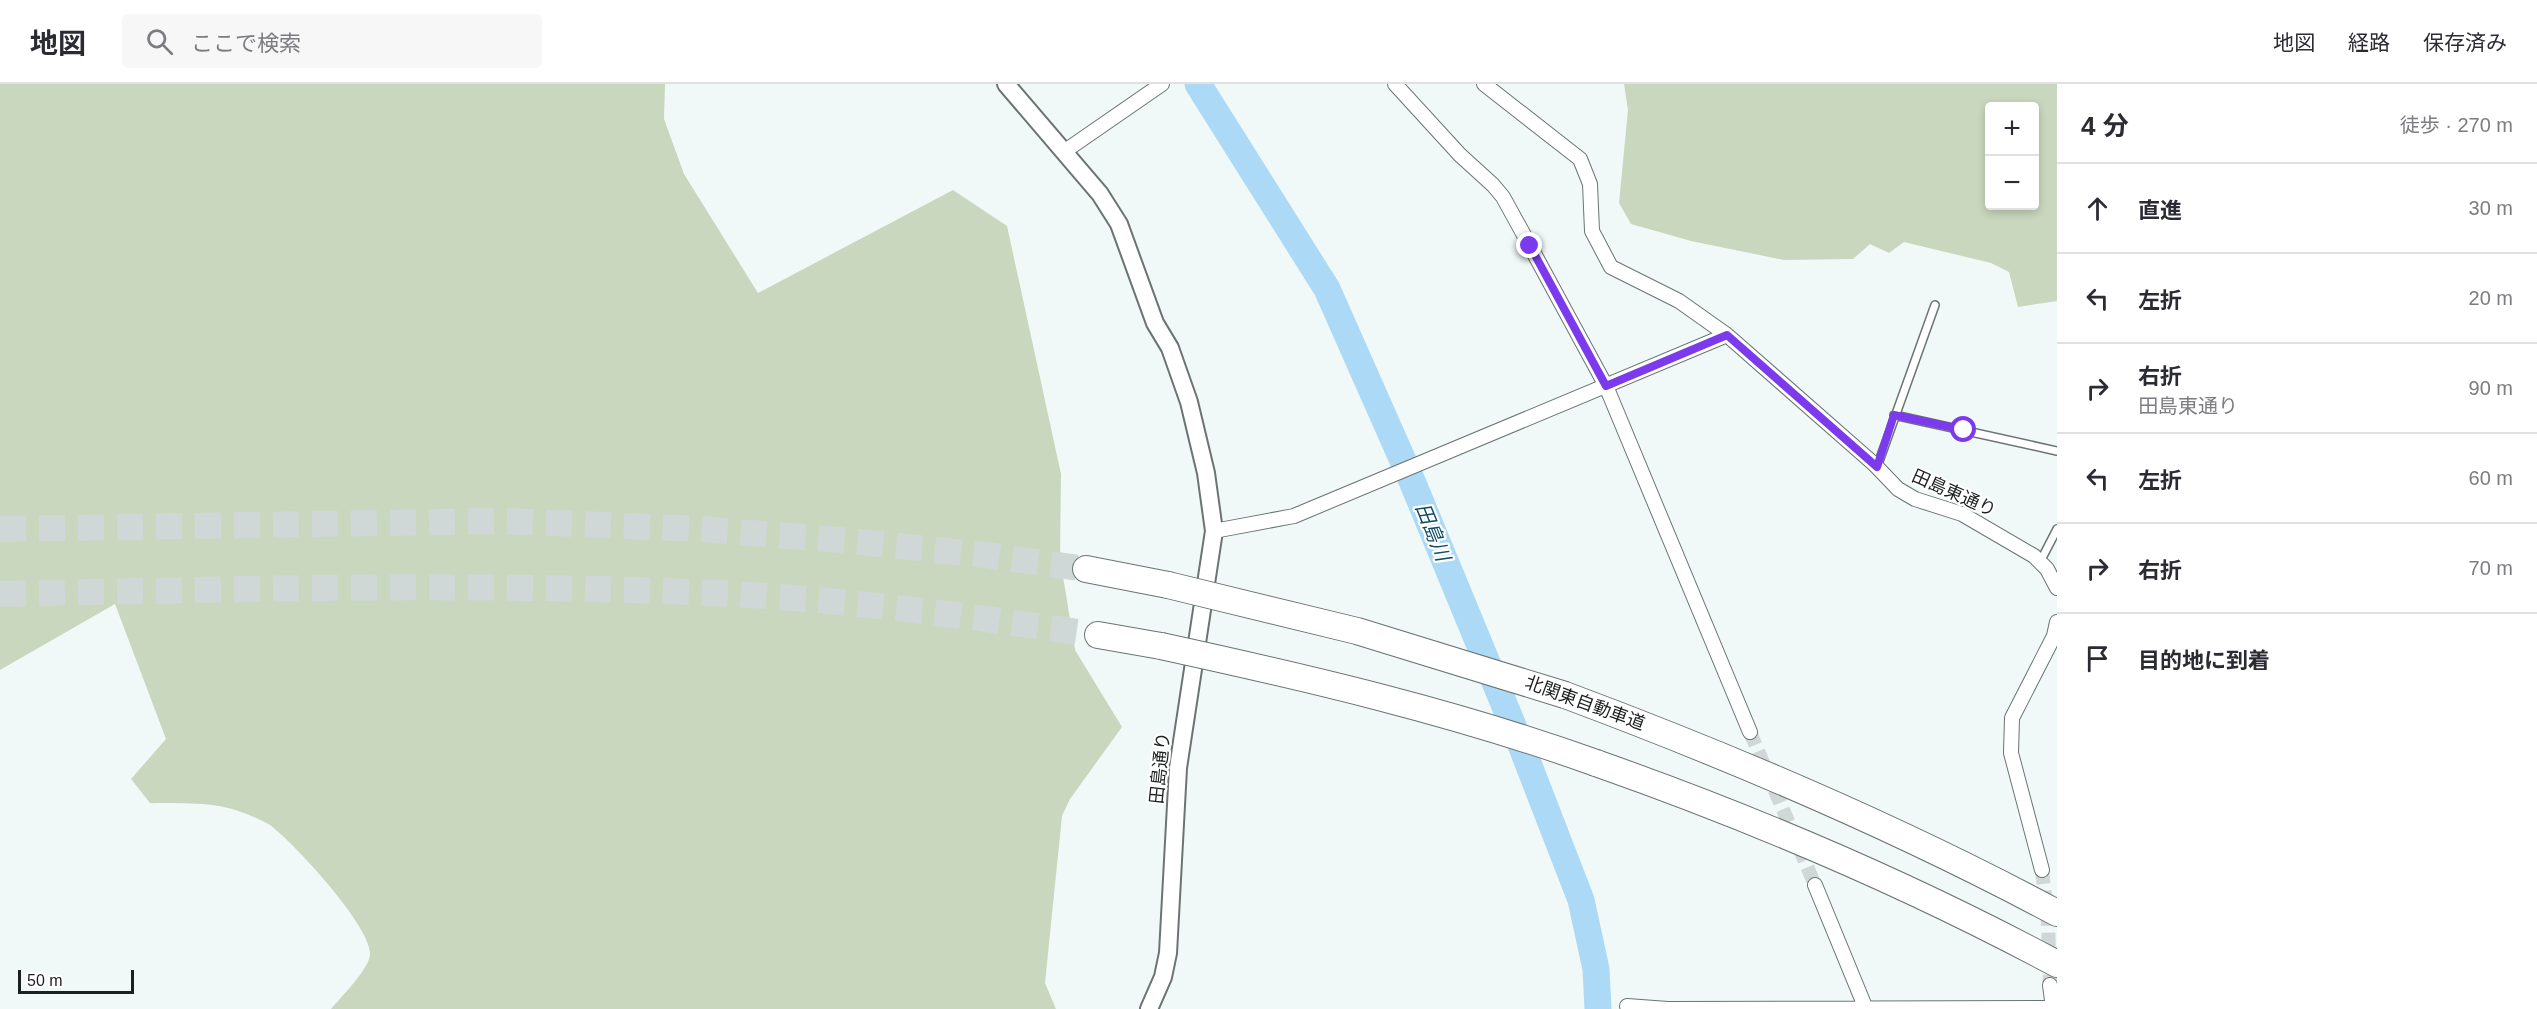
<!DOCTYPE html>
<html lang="ja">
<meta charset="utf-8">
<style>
body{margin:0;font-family:Arial,"Noto Sans JP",sans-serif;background:#f7f7f7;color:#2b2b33}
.controls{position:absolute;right:18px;top:18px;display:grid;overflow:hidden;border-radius:6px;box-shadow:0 3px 9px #0003}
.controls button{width:54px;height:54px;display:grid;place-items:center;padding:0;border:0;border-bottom:2px solid #e1e1e2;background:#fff;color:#2b2b33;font:30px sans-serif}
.scale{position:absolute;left:18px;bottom:15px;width:116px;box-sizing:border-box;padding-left:6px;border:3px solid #1d2020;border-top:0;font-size:16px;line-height:21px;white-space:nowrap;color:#1d2020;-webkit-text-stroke:4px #fff;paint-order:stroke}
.stop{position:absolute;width:18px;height:18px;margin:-14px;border:4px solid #7c3aed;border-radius:50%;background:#fff}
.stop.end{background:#7c3aed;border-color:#fff;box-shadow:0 2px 6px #0008}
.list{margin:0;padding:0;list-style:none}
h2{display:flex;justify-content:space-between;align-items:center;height:78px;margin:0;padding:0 24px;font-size:26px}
h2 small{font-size:20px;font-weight:400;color:#7c7c81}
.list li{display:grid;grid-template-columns:39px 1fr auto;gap:18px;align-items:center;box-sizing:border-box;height:90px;padding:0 24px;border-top:2px solid #e1e1e2}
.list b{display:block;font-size:22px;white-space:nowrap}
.list p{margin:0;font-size:20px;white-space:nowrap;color:#7c7c81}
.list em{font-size:20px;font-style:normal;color:#7c7c81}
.icon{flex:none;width:33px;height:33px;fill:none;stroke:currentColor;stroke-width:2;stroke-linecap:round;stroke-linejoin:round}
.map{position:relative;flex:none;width:2057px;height:925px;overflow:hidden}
header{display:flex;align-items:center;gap:36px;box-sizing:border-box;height:84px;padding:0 30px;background:#fff;border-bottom:2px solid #e1e1e2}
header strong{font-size:28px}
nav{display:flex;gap:33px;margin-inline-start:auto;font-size:21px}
.search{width:420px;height:54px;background:#f7f7f7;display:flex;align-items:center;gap:15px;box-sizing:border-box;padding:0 21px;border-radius:6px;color:#7c7c81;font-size:22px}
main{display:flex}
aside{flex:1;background:#fff}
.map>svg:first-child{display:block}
.green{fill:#c9d7be;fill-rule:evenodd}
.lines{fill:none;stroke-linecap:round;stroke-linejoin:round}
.river{stroke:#acdaf6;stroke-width:27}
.minor-tunnel{stroke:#d0d8d7;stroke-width:14;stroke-dasharray:14 7;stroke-linecap:butt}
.motorway-tunnel{stroke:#d0d8d7;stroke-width:26;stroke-dasharray:26 13;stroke-linecap:butt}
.service-casing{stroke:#6b7472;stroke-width:10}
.minor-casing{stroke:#6b7472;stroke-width:16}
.tertiary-casing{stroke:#6b7472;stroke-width:20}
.motorway-casing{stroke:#6b7472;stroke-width:28}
.service{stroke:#fff;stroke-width:7}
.minor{stroke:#fff;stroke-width:14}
.tertiary{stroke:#fff;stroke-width:16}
.motorway{stroke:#fff;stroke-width:26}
.motorway-bridge-casing{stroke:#6b7472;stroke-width:28;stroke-linecap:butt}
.motorway-bridge{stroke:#fff;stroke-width:26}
.route{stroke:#7c3aed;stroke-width:8}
.labels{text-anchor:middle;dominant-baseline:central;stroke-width:4.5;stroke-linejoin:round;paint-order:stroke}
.street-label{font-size:18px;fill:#1d2020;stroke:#fff}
.water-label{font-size:20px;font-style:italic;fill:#124b66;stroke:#fff}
</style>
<header>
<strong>地図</strong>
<div class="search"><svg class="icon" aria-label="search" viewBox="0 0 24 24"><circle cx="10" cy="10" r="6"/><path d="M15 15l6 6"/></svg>ここで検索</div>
<nav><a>地図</a><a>経路</a><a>保存済み</a></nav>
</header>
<main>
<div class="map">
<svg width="2057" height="925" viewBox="0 0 2057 925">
<rect width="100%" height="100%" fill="#f0f9f7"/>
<path class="green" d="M0,0H665L664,35L684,90L758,209L953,106L1007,142L1061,390L1060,474L1075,566L1122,643L1070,715L1062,732L1045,899L1056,925H331C341,913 370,884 370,870C371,842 293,758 270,741C262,736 250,731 241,728C213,717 180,720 150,719L131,695L166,655L115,520L0,586Z
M1624,0H2057V217L2018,223L2009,188L1991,179L1904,158L1889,169L1870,160L1853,175L1784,176L1691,157L1631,140L1619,119L1628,26ZM2034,22V122H1990V22Z"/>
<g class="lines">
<path class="river" d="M1198,0L1327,205L1412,397L1521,661L1581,816L1596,885L1598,925"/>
<path class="minor-tunnel" d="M1750,648L1815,801
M2042,786L2048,838L2050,901"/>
<path class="motorway-tunnel" d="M0,445L503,437L701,445L852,457L993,472L1086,485
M0,510C230,505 461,499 691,508C828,513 963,531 1098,551"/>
<g class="service-casing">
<path id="service" d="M1894,331L2057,367
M1877,383L1935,221
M2040,478L2057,445"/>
</g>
<g class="minor-casing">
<path id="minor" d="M1395,0L1460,71L1493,101L1503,113L1530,162L1606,302L1750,648
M1484,0L1580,75L1590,100L1592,147L1611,183L1679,217L1727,251L1874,380L1898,405L1915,415L1962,430L2034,472L2047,485L2057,504
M1065,67L1162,0
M1214,447L1294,432L1727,251
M2042,786L2011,669L2012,634L2054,552L2057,538
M1815,801L1866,925
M1627,922L1668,925L2053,924L2050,901"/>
</g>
<g class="tertiary-casing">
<path id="tertiary" d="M1006,0L1100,110L1119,140L1155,239L1170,264L1189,318L1206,389L1214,447L1178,684L1168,869L1163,893L1149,925
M2053,924V925"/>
</g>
<g class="motorway-casing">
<path id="motorway" d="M1086,485L1168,501
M1098,551L1161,562
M1565,611C1734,674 1898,744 2057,829
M1596,679C1755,735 1908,800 2057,880"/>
</g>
<use href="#service" class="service"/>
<use href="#minor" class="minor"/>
<use href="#tertiary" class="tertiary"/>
<use href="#motorway" class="motorway"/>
<g class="motorway-bridge-casing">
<path id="motorway-bridge" d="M1168,501L1357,547L1565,611
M1161,562C1308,594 1454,628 1596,679"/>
</g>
<use href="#motorway-bridge" class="motorway-bridge"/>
</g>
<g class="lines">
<path class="route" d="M1530,162L1606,302L1727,251L1877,383L1894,331L1964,346"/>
</g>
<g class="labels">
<g class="street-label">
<text transform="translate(1954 409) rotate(24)">田島東通り</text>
<text transform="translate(1585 619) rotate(20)">北関東自動車道</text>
<text transform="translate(1160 684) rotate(-84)">田島通り</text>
</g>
<g class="water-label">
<text transform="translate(1433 448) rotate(68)">田島川</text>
</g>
</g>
</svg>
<div class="controls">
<button>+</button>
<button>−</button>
</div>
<div class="scale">50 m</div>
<div class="stop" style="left:1964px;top:346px"></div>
<div class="stop end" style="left:1530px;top:162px"></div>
</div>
<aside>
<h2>4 分<small>徒歩 · 270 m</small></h2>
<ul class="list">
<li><svg class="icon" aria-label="ahead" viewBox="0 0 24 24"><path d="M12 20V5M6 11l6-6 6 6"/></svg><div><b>直進</b></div><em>30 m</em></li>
<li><svg class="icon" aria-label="left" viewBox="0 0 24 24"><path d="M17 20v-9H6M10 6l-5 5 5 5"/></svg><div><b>左折</b></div><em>20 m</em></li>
<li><svg class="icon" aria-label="right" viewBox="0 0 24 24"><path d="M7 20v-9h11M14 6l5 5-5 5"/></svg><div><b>右折</b><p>田島東通り</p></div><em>90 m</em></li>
<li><svg class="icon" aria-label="left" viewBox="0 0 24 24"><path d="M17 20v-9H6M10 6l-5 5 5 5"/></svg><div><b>左折</b></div><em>60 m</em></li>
<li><svg class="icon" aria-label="right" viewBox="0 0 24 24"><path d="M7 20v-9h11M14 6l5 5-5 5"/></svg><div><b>右折</b></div><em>70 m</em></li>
<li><svg class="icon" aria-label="arrive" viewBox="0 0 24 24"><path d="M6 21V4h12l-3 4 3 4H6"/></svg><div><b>目的地に到着</b></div></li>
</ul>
</aside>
</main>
